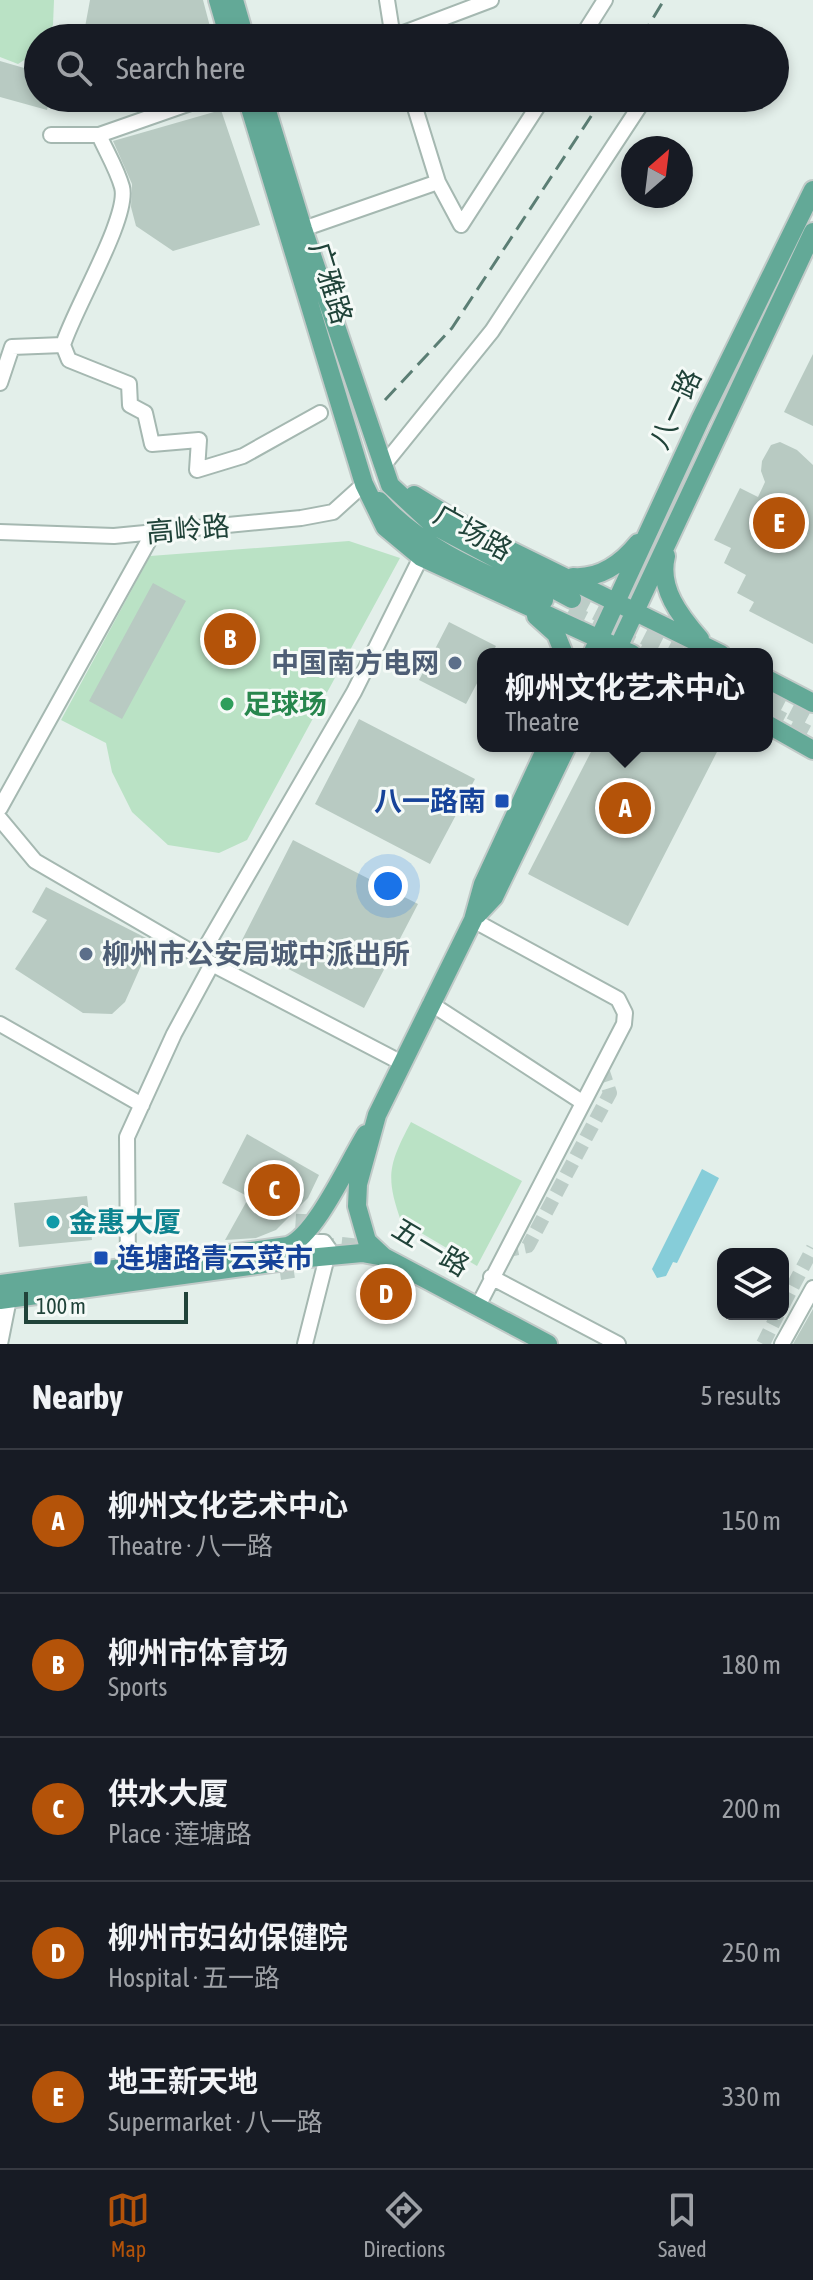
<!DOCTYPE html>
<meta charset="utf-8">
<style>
body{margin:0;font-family:"Asap Condensed","Noto Sans SC",sans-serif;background:#20242c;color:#f1f3f6}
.controls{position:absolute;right:24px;bottom:24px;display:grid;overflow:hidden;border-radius:16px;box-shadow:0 4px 12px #0003}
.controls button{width:72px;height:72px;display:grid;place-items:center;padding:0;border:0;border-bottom:2px solid #363941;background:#171b24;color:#f1f3f6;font:40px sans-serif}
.compass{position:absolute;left:621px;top:136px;width:72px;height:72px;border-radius:50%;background:#171b24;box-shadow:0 4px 12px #0003;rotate:28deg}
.scale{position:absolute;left:24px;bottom:20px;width:164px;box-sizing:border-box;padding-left:8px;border:4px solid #204339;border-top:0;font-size:22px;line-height:28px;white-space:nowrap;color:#204339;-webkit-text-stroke:6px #f5faf7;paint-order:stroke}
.you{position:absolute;left:388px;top:886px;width:28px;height:28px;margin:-20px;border:6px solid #fff;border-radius:50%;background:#1a73e8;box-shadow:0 0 0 12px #1a73e833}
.badge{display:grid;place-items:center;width:52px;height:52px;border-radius:50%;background:#b45309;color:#fff;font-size:26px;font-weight:700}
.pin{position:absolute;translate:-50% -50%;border:4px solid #fff;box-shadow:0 2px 8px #0006}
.popup{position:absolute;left:477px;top:648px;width:296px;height:104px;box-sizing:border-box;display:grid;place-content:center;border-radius:16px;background:#171b24;filter:drop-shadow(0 2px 6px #0005);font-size:26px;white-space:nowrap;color:#9ea1a6}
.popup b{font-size:30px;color:#f1f3f6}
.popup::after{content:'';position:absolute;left:50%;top:100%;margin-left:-16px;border:16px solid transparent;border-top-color:#171b24}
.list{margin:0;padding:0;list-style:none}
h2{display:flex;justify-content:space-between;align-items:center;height:104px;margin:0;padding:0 32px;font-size:34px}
h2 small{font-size:26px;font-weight:400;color:#9ea1a6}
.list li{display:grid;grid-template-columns:52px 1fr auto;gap:24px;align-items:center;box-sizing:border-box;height:144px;padding:0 32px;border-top:2px solid #363941}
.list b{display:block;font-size:30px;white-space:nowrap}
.list p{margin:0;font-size:26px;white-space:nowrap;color:#9ea1a6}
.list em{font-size:26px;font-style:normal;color:#9ea1a6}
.icon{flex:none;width:44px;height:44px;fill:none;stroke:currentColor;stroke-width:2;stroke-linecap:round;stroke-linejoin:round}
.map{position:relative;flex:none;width:813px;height:1344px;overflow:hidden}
.search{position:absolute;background:#171b24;box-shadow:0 4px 12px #0003;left:24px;right:24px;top:24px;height:88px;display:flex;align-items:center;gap:20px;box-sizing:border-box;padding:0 28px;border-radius:44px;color:#9ea1a6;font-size:30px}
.sheet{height:824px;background:#171b24}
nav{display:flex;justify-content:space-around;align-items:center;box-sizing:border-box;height:112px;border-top:2px solid #363941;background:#171b24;font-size:22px;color:#9ea1a6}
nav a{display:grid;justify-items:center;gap:4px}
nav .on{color:#b45309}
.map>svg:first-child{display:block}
.green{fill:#bae2c5}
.water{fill:#86cdd9}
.building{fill:#b8cac2}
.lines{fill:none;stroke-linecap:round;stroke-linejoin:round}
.minor-tunnel{stroke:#bccdc7;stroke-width:14;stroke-dasharray:14 7;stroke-linecap:butt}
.major-tunnel{stroke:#bccdc7;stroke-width:18;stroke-dasharray:18 9;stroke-linecap:butt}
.minor-casing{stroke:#a5b8b1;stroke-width:18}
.major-casing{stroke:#c1cac8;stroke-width:22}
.minor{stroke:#fff;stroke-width:14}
.major{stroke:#63a997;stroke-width:18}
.rail{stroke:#5b7e74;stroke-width:3;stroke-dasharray:16 8;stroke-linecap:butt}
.service-dot{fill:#5c6f8a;stroke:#f5faf7;stroke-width:3}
.leisure-dot{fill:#2e9e5b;stroke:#f5faf7;stroke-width:3}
.transit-dot{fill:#1a4fb4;stroke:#f5faf7;stroke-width:3}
.culture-dot{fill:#0f9aa8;stroke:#f5faf7;stroke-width:3}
.labels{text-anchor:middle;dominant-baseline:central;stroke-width:6;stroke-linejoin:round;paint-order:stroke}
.street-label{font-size:28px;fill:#204339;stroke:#f5faf7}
.service-label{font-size:28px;font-weight:bold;fill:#4e5e75;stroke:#f5faf7;text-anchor:end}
.leisure-label{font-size:28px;font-weight:bold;fill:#27864d;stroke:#f5faf7;text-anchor:start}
.transit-label{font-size:28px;font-weight:bold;fill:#164399;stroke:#f5faf7;text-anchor:end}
.culture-label{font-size:28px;font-weight:bold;fill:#0d838f;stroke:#f5faf7;text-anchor:start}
</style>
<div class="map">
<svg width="813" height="1344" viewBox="0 0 813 1344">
<rect width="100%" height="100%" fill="#e3efea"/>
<path class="green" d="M0,0H54L53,25L45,38H38V51L18,64L0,57Z
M349,541L400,558L247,840L219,853L168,845L132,812L112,772L106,743L61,720L150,556Z
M411,1122L522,1181L477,1266L401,1221C385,1176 389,1164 411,1122Z"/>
<path class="water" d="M702,1169L719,1178L677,1263L673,1262L666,1276L657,1278L652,1269Z"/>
<path class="building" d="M90,0H203L213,38H83Z
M0,61L38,72V98H50L47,110L0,97Z
M221,110L260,225L173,251L136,226L131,207L132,184L113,141Z
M813,354V426L784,412Z
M780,442L797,450L813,465V644L749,611L754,602L737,593L746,575L724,563L731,548L714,540L740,488L758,497L765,482L761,471L762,461L771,445Z
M153,583L186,601L122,719L89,701Z
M449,622L496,646L492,654H483V672L466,704L419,680Z
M359,719L475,779L430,864L315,804Z
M594,746H720L628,926L528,874Z
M293,840L418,904L364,1008L240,944Z
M46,887L152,941L125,1002L112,1014L83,1013L15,969L47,920L32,912Z
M247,1134L319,1175L308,1198L276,1230L256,1238L225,1240L249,1197L222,1183Z
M87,1196L92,1240L19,1247L14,1203Z
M813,1309V1344H793Z"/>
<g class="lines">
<path class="minor-tunnel" d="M300,1250L341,1244L369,1247
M504,1251L528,1246L610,1093L601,1066
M280,1273L300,1270L303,1214
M783,1305L813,1248
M763,1344L778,1314"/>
<path class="major-tunnel" d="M572,599L680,654
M568,612L651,654
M767,698L813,722
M767,713L813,737"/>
<g class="minor-casing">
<path id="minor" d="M387,0L393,38
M393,37L491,0
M581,38L605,0
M412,98L438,182
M51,135H99L205,98
M303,229L438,182L461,225L543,98
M63,345L69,360L129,384L130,405L145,413L152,444L199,440L197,470L243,456L320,413
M0,383L12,347L63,345C74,309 130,216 122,187C117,169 106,151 99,135
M382,467L492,331L645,98
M0,532L114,536L301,518L333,512L364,484
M0,808L153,533
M0,819L35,861L212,964L400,1062
M473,920L618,999L625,1013L624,1024L478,1306
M200,957L354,692L421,557
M430,1003L582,1102
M0,1024L142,1105
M299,1242H324L329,1249L305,1344
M128,1268L127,1137L174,1034L212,964
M491,1277L618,1344
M0,1344L9,1299
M782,1344L813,1288"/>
</g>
<g class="major-casing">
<path id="major" d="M218,0L229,38
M234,0L245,38
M247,98L364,484L385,527L421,557L632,654
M263,98L303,229L390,485L433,525L572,599
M414,495L483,537L721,654
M379,501C423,550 484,573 544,600
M666,556C658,588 680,616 700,639
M573,577C600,579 621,564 638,543
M536,616L556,634L564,654
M592,654L700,420L813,190
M615,654L813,232
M767,679L813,703
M767,724L813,750
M547,746L483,884L473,920L377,1115L358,1184L357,1206L367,1241L384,1257L548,1344
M477,915L494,897L567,746
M0,1284L288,1246C316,1235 348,1163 366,1134
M0,1300L308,1258L362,1253L384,1257"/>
</g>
<use href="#minor" class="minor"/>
<use href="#major" class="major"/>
<path class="rail" d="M641,38L664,0
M385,400L452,328L603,98"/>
</g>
<g class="service-dot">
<circle cx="455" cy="663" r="8"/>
<circle cx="86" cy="954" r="8"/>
</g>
<circle class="leisure-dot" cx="227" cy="704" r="8"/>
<g class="transit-dot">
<rect x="494" y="793" width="16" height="16" rx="4"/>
<rect x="93" y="1250" width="16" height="16" rx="4"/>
</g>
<circle class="culture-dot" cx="53" cy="1222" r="8"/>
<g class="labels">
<g class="street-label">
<text transform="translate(331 283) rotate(73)">广雅路</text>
<text transform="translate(675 409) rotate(-65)">八一路</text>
<text transform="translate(188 529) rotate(-5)">高岭路</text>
<text transform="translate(473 532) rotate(29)">广场路</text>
<text transform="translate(431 1247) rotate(31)">五一路</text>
</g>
<g class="service-label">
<text x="439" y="663">中国南方电网</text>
<text x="102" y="954" text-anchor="start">柳州市公安局城中派出所</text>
</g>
<g class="leisure-label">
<text x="243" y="704">足球场</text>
</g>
<g class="transit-label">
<text x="486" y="801">八一路南</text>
<text x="117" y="1258" text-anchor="start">连塘路青云菜市</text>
</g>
<g class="culture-label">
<text x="69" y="1222">金惠大厦</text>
</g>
</g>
</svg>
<div class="controls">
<button><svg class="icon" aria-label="layers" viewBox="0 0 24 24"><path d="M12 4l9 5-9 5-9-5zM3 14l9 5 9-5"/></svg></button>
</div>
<svg class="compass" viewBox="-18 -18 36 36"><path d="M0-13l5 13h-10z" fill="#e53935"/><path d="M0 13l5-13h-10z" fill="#9ea1a6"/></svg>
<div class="scale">100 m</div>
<div class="you"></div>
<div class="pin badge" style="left:625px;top:808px">A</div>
<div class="popup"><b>柳州文化艺术中心</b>Theatre</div>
<div class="pin badge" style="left:230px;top:639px">B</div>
<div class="pin badge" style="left:274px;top:1190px">C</div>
<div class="pin badge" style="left:386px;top:1294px">D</div>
<div class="pin badge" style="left:779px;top:523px">E</div>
<div class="search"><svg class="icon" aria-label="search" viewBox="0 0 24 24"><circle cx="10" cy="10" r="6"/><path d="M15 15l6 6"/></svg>Search here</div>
</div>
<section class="sheet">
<h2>Nearby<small>5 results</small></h2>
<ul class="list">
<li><span class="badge">A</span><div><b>柳州文化艺术中心</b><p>Theatre · 八一路</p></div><em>150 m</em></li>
<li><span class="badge">B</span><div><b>柳州市体育场</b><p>Sports</p></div><em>180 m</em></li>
<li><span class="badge">C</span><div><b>供水大厦</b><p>Place · 莲塘路</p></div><em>200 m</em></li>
<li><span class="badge">D</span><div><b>柳州市妇幼保健院</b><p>Hospital · 五一路</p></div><em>250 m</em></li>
<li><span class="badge">E</span><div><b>地王新天地</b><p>Supermarket · 八一路</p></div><em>330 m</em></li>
</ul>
</section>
<nav>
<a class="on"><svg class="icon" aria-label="map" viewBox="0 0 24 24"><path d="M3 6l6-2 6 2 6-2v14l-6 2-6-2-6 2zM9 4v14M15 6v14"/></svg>Map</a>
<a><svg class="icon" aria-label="directions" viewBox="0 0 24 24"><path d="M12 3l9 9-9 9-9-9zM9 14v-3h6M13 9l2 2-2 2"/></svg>Directions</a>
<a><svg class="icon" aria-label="saved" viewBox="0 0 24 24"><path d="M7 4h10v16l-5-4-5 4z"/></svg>Saved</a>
</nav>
